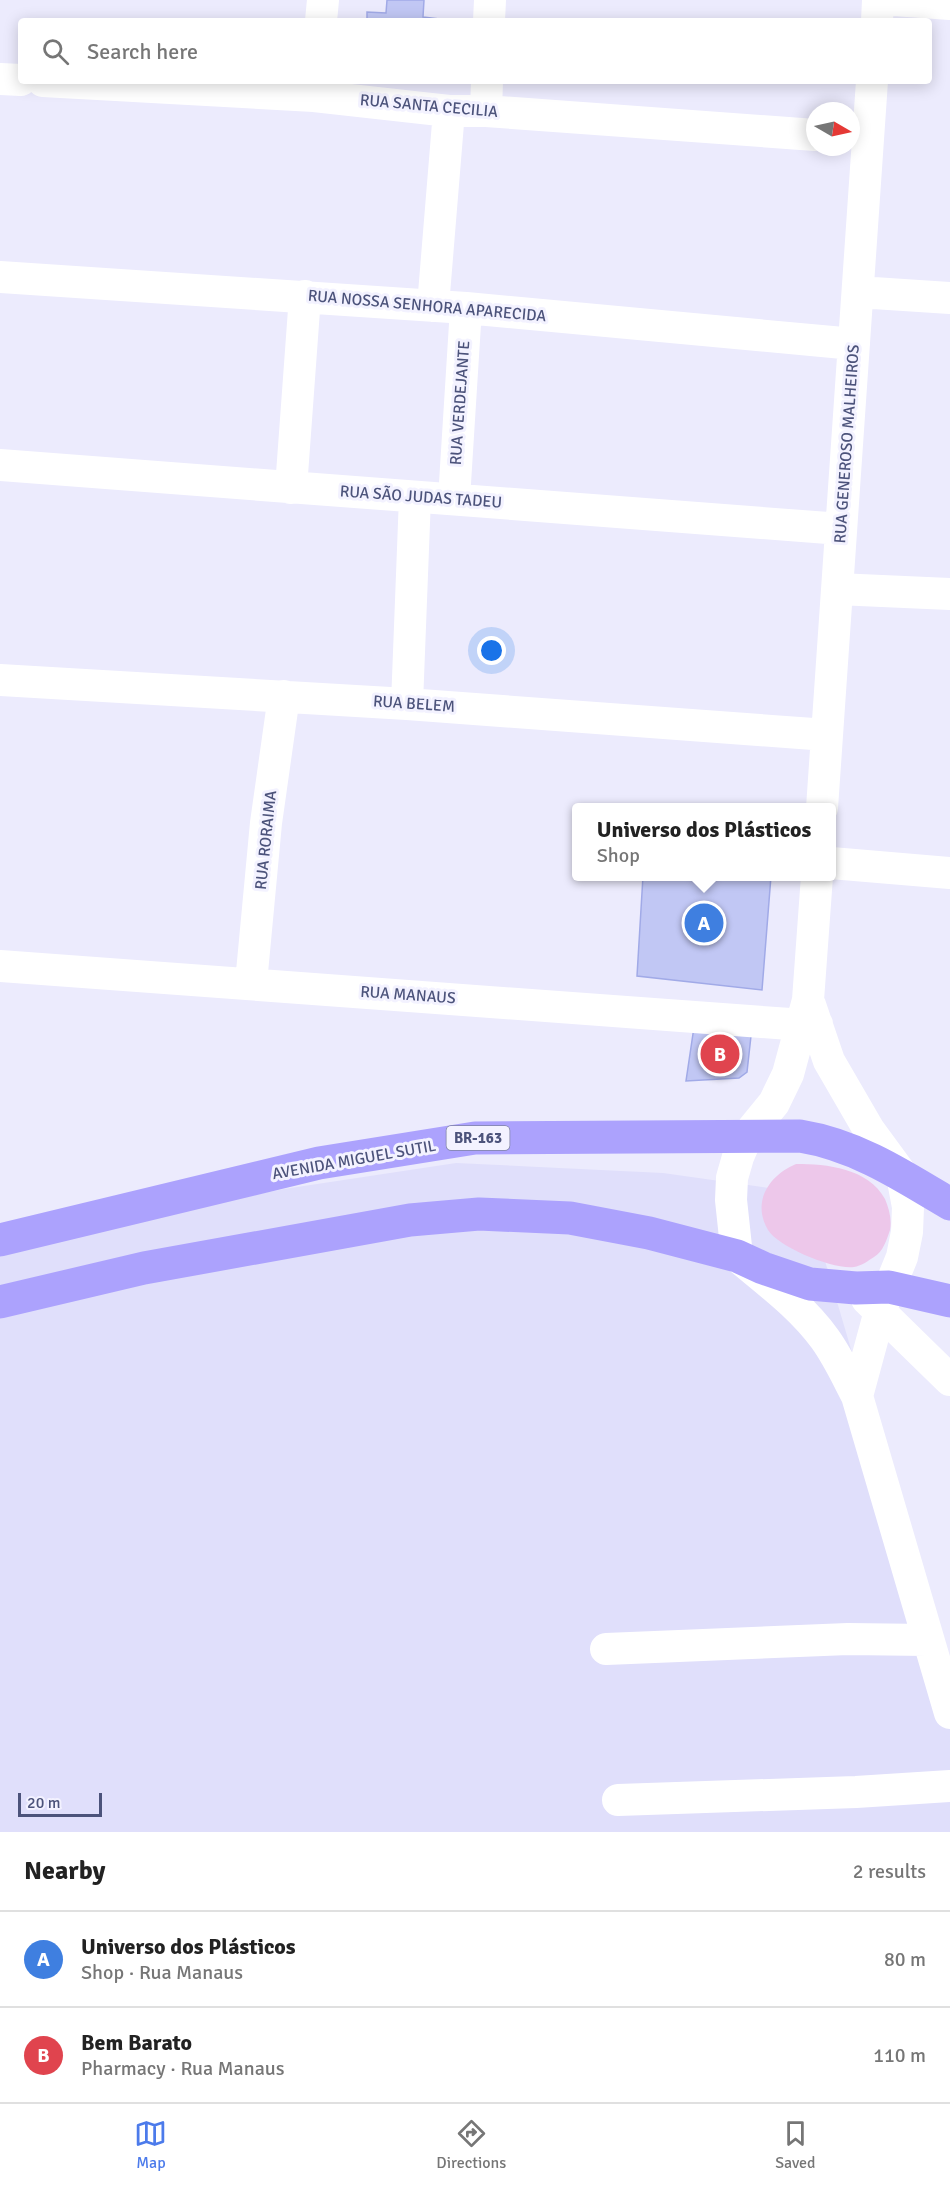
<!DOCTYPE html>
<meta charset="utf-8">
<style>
body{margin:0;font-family:Signika,sans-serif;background:#f2f2f2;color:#222}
.compass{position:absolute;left:806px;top:102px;width:54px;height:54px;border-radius:50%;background:#fff;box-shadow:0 3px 15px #0003;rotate:99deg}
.scale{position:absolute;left:18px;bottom:15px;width:84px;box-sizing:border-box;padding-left:6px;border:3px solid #4c537b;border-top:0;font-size:16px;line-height:21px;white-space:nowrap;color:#4c537b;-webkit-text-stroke:4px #f3f2ff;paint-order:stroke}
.you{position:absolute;left:492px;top:651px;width:21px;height:21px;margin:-15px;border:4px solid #fff;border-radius:50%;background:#1a73e8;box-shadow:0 0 0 9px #1a73e833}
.badge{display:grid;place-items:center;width:39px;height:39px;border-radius:50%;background:#4c7beb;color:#fff;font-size:20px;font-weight:700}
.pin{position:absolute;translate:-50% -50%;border:3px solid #fff;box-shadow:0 2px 6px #0006}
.popup{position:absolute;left:572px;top:803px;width:264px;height:78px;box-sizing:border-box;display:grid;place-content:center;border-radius:6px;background:#fff;filter:drop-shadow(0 2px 4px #0005);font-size:20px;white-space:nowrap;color:#767676}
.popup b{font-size:22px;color:#222}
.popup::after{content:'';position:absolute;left:50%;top:100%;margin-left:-12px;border:12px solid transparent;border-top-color:#fff}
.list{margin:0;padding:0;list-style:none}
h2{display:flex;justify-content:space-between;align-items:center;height:78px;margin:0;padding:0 24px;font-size:26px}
h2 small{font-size:20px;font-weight:400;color:#767676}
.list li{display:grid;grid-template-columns:39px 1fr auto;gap:18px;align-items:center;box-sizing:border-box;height:96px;padding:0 24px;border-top:2px solid #e0e0e0}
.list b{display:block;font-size:22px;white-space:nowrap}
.list p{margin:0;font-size:20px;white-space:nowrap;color:#767676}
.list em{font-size:20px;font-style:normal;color:#767676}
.icon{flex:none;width:33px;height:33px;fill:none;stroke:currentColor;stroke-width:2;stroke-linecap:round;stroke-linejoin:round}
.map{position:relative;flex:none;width:950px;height:1832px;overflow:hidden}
.search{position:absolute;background:#fff;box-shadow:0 3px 15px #0003;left:18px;right:18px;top:18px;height:66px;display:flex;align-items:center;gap:15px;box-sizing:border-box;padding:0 21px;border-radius:6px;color:#767676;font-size:22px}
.sheet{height:270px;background:#fff}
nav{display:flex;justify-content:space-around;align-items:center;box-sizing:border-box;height:84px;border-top:2px solid #e0e0e0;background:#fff;font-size:16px;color:#767676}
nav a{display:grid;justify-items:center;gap:3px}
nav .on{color:#4c7beb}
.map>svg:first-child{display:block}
.residential{fill:#e0dffb}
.green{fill:#edc7ea}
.building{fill:#c1c7f4;stroke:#a1aae7;stroke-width:1.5}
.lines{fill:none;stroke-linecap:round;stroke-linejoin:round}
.minor{stroke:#fff;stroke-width:32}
.major{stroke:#aca2fd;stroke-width:33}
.labels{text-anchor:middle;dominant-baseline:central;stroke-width:6;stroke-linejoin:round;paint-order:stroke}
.shield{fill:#f3f2ff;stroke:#7e83a3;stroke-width:1.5}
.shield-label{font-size:15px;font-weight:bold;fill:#4c537b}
.street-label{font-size:16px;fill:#4c537b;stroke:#f3f2ff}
</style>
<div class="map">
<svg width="950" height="1832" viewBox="0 0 950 1832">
<rect width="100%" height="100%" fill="#ecebfd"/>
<path class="residential" d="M456,1163L663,1173L805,1193L858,1373L950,1710V1832H0V1253L131,1220L284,1189Z"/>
<path class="green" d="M796,1164C827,1164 868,1168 885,1199C889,1209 892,1219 890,1230C887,1239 883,1252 874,1257C868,1261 861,1266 854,1267C834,1270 778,1247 768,1230C751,1201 770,1175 796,1164Z"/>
<path class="building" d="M387,0H424L423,17L439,19V21H367V12L386,13Z
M643,876H771L762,990L637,976Z
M694,1027L751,1036L747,1072L739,1078L686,1081Z"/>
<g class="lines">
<path class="minor" d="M894,0L950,4
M321,21L323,0
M489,21L490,0
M877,21L878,0
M0,79L21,80
M43,81L314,96L449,111H486L815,135
M486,111L487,81
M0,277L466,308L854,344
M858,292L950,298
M433,306L449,111
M0,465L841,529
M291,488L305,296
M454,499L466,308
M837,589L950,594
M0,680L407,704L827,735
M407,704L415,497
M822,808L872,81
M831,863L950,873
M817,876L808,1000L788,1074L774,1103L747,1136L738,1157L732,1178L731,1200L737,1256C768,1282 802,1307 825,1339C838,1357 847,1377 857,1396L950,1713
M0,966L790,1024H817
M251,983L266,823L284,696
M810,1005L829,1061L869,1130L902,1175L908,1207L907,1232L902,1257L880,1311L857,1396
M867,1299L950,1380
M606,1649L848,1639L927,1640
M618,1800L856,1792L950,1786"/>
<path class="major" d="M0,1240L319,1163L475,1138L800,1136C856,1145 902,1175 950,1204
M0,1302L144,1268L410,1220L479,1214L570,1218L649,1233L737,1256L763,1268L810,1284L856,1288L889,1287L950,1301"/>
</g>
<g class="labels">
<rect class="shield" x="446.5" y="1126" width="63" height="24" rx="4.5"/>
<g class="shield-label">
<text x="478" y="1138">BR-163</text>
</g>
<g class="street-label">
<text transform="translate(429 106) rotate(5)">RUA SANTA CECILIA</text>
<text transform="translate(427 306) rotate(5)">RUA NOSSA SENHORA APARECIDA</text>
<text transform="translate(460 403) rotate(-86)">RUA VERDEJANTE</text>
<text transform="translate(847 444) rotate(-86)">RUA GENEROSO MALHEIROS</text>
<text transform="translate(421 497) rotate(4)">RUA SÃO JUDAS TADEU</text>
<text transform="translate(414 704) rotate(4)">RUA BELEM</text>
<text transform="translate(266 840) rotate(-84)">RUA RORAIMA</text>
<text transform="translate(408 995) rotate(4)">RUA MANAUS</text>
<text transform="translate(354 1160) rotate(-10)">AVENIDA MIGUEL SUTIL</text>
</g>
</g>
</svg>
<svg class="compass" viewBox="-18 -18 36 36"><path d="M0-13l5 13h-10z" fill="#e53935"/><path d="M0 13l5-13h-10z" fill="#767676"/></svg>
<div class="scale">20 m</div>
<div class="you"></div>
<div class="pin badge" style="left:704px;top:923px;background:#3f7fe0">A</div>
<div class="popup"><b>Universo dos Plásticos</b>Shop</div>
<div class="pin badge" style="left:720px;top:1054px;background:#e0444e">B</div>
<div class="search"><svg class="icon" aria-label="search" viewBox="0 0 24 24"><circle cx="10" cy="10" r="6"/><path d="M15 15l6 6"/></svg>Search here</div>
</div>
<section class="sheet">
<h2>Nearby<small>2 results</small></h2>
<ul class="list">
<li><span class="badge" style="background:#3f7fe0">A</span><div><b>Universo dos Plásticos</b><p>Shop · Rua Manaus</p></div><em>80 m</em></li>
<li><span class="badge" style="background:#e0444e">B</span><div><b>Bem Barato</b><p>Pharmacy · Rua Manaus</p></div><em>110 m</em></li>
</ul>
</section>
<nav>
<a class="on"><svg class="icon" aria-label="map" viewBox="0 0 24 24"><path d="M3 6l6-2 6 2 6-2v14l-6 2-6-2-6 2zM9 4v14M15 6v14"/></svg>Map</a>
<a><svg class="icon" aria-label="directions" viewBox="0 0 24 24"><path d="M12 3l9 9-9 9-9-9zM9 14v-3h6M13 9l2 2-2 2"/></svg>Directions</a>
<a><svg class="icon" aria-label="saved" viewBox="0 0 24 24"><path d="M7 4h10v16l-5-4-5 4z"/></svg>Saved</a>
</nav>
